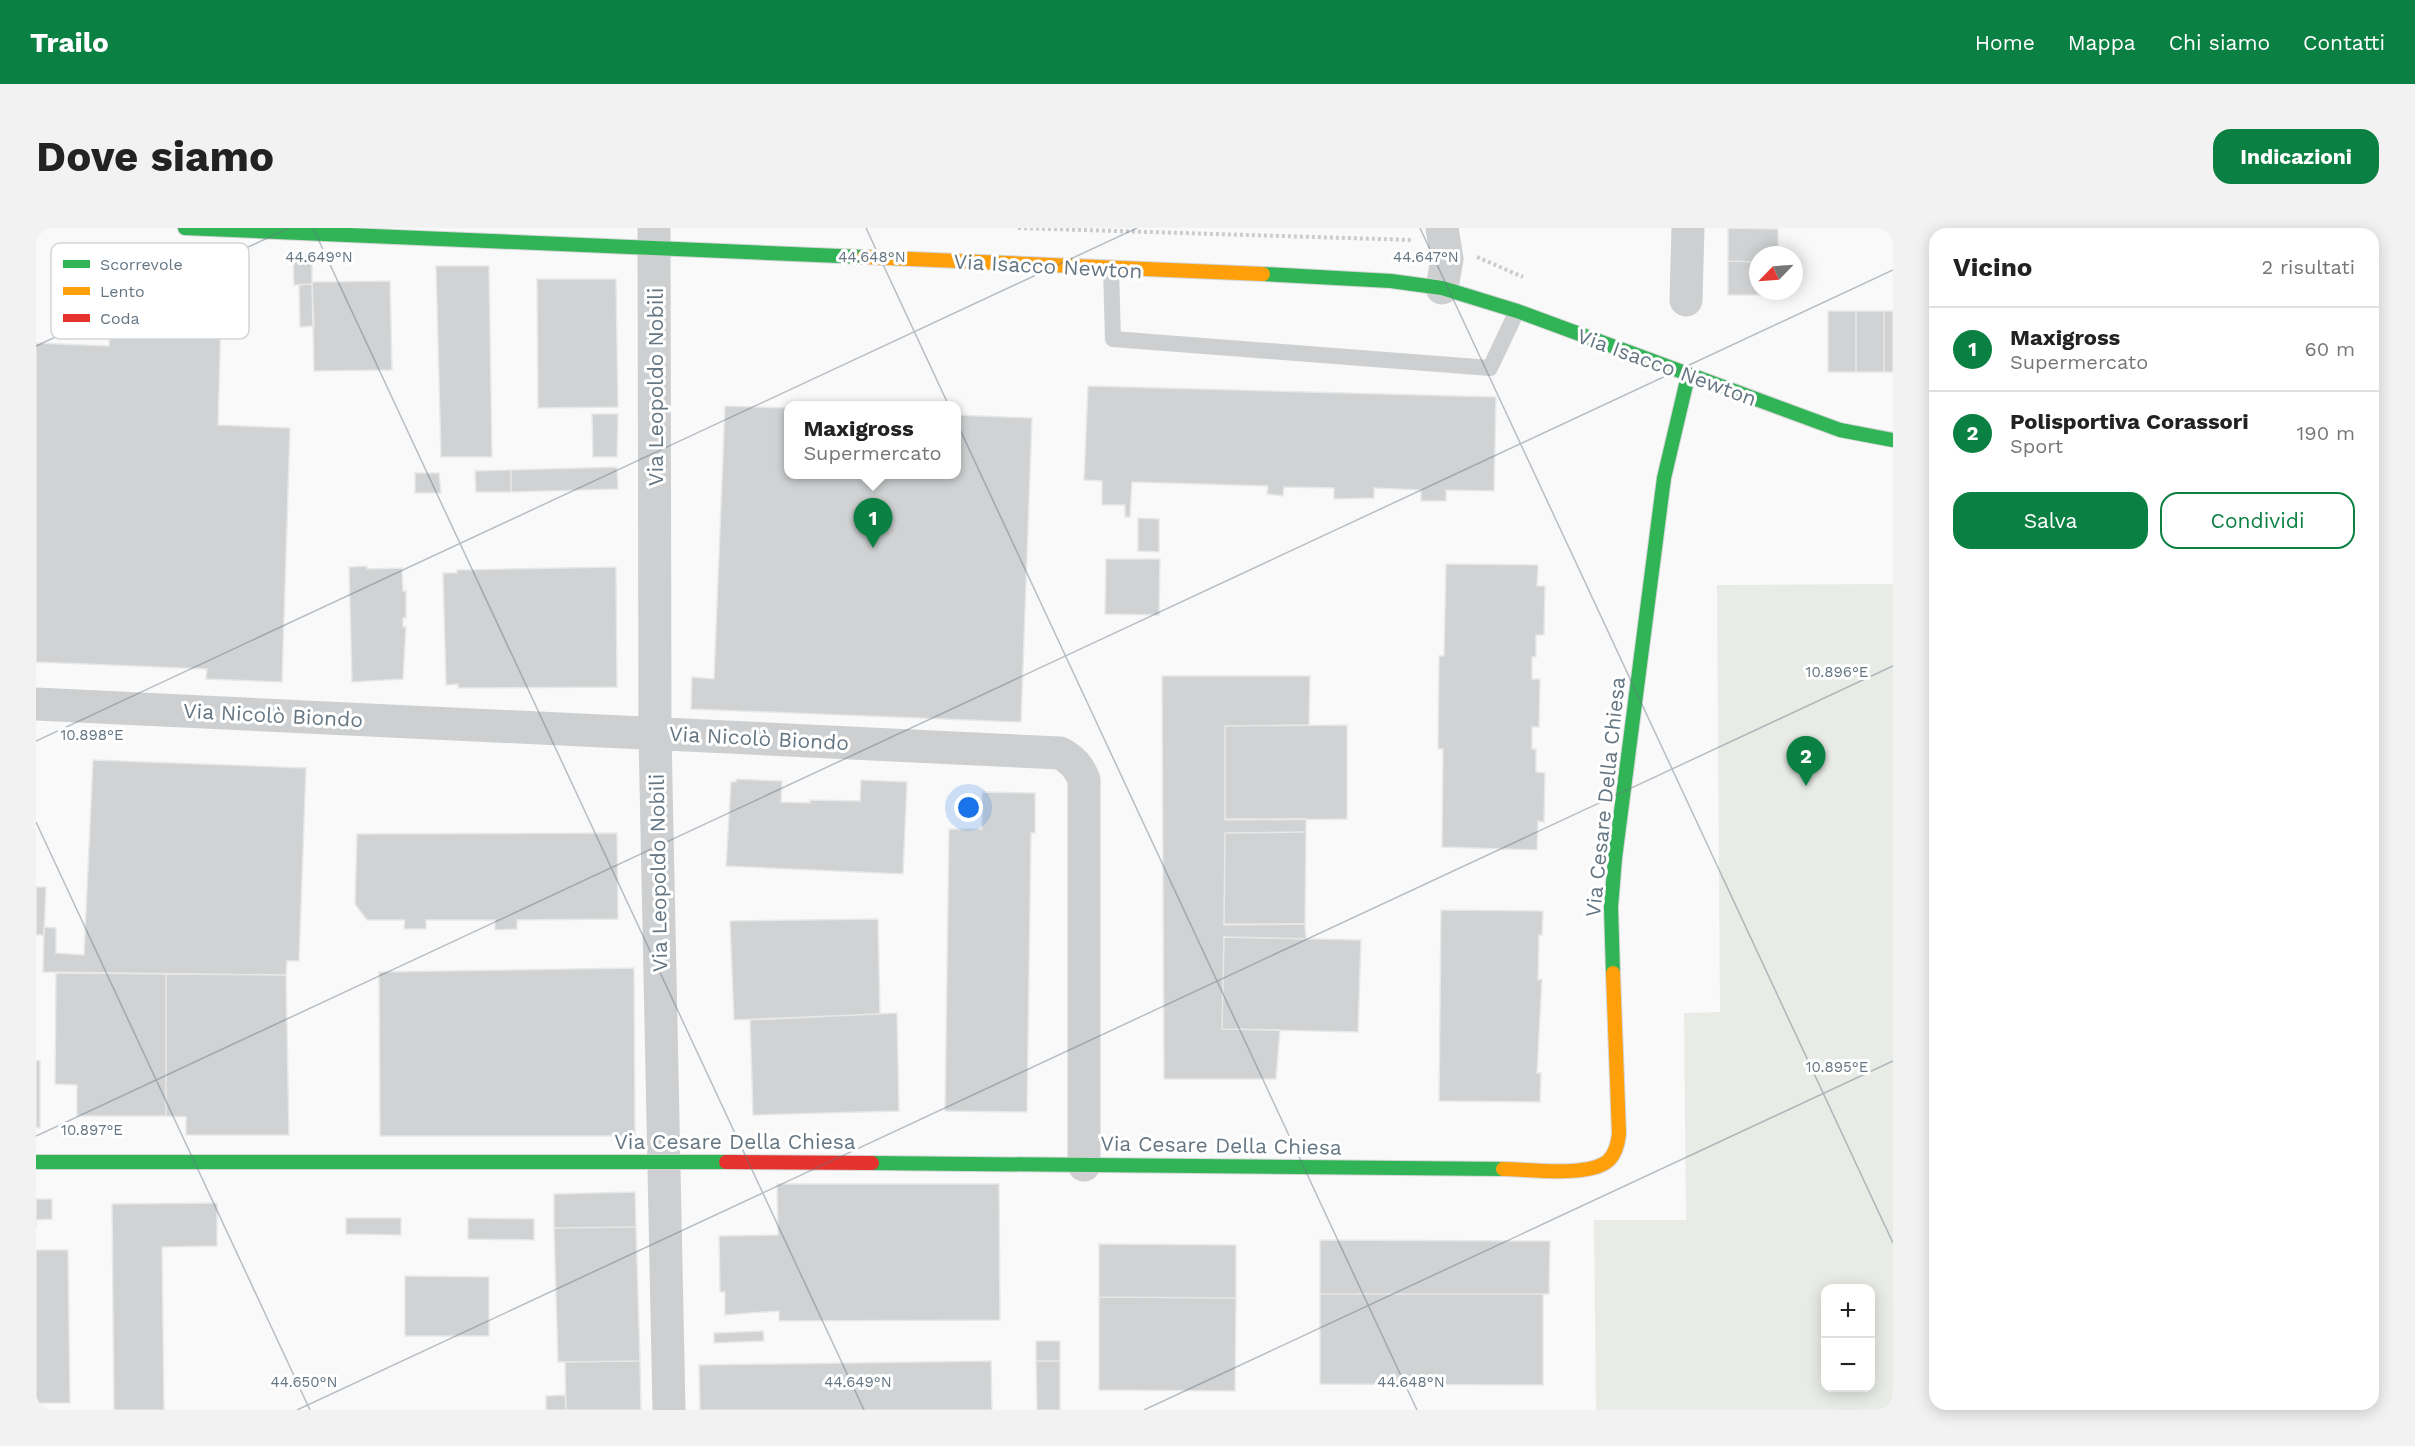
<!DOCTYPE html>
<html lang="it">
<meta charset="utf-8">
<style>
body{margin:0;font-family:"Work Sans",sans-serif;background:#f2f2f2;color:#222}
.controls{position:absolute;right:18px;bottom:18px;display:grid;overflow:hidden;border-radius:12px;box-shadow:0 3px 15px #0003}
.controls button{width:54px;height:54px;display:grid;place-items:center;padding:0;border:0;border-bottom:2px solid #e0e0e0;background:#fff;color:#222;font:30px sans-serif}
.compass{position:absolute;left:1713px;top:18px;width:54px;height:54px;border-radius:50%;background:#fff;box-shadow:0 3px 15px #0003;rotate:245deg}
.you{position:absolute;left:933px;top:580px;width:21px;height:21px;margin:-15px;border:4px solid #fff;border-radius:50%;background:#1a73e8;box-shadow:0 0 0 9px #1a73e833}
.badge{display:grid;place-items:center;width:39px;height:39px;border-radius:50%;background:#0b8043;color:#fff;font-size:20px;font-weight:700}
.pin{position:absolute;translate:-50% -50px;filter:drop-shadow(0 2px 3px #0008)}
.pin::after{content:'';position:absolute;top:32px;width:21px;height:18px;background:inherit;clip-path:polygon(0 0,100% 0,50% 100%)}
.popup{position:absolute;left:748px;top:173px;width:177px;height:78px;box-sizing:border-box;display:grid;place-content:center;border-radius:12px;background:#fff;filter:drop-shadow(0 2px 4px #0005);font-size:20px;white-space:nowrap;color:#767676}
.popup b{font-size:22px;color:#222}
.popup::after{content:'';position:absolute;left:50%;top:100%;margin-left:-12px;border:12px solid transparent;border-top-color:#fff}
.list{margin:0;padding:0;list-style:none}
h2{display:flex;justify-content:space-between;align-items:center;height:78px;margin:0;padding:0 24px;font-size:26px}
h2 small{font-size:20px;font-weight:400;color:#767676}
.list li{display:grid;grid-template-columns:39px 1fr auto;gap:18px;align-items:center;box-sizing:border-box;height:84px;padding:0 24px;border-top:2px solid #e0e0e0}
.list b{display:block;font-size:22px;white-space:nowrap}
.list p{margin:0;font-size:20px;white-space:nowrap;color:#767676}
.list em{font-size:20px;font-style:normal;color:#767676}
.actions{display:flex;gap:12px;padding:18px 24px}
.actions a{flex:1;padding:14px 0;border:2px solid #0b8043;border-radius:18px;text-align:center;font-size:21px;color:#0b8043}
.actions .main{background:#0b8043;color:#fff}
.map{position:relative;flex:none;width:1857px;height:1182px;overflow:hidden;border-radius:18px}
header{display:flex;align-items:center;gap:36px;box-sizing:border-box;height:84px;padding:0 30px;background:#0b8043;color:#fff}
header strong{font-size:28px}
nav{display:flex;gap:33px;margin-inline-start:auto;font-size:21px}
.intro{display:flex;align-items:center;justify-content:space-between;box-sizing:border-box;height:144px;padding:0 36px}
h1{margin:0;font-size:42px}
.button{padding:15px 27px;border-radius:18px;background:#0b8043;color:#fff;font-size:21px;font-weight:700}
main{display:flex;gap:36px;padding:0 36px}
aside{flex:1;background:#fff;border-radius:18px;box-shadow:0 3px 15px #0003}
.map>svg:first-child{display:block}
.green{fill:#e8ebe6;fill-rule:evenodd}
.building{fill:#d0d2d3;stroke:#e8e8e8;stroke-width:1.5}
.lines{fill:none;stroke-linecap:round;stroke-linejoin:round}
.fast-casing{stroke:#d5d6d7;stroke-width:16}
.slow-casing{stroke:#d5d6d7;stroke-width:16}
.jam-casing{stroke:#d5d6d7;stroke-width:16}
.path{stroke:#cbcccd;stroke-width:4;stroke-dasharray:3 3;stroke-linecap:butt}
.lane{stroke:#cecfd0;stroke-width:16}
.street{stroke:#cecfd0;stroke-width:33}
.fast{stroke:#30b455;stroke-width:14}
.slow{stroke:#ff9f0a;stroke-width:14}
.jam{stroke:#e5322d;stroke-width:14}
.ticks{fill:none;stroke:#657683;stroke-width:1.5;stroke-opacity:0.45}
.labels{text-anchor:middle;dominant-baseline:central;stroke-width:6;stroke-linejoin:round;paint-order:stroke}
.street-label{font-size:21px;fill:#657683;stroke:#fff}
.key{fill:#fff;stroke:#d1d6da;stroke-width:1.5}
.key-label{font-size:16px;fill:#657683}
.ticks-label{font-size:15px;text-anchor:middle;fill:#657683;stroke:#fff;stroke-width:6;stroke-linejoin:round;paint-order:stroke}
</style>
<header>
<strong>Trailo</strong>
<nav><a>Home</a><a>Mappa</a><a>Chi siamo</a><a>Contatti</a></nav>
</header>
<div class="intro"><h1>Dove siamo</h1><a class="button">Indicazioni</a></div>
<main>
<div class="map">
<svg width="1857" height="1182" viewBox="0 0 1857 1182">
<rect width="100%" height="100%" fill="#f9f9f9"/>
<path class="green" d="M1857,356V1182H1560L1558,992H1650L1648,785L1684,784L1681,357ZM1790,1060H1834V1160H1790Z"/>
<path class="building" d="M1692,0L1742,1V27H1722V34L1692,33Z
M42,22L189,28L188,33H192L190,89H185L182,197L254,200L246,454L170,451L171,441L0,434V115L73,118L75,84L39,83Z
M276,29V56L258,57L257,30Z
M1692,33L1722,34V63H1742V67H1692Z
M400,38H453L456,229H405Z
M501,51H580L582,179L502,180Z
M354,53L356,142L278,143L276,54Z
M276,56L278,98L264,99L263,57Z
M1792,83H1820V144H1792Z
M1820,83H1848V144H1820Z
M1848,83H1857V144H1848Z
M1052,158L1460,169L1458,263L1410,262V273H1385V262L1338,260V270L1298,271V260L1248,259L1247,268L1231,266L1232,258L1096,254L1094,289H1089V277H1066V253L1048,252Z
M689,178L753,180V246H921V187L996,190L985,494L655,481L656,449L678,451Z
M556,186H582L581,229H557Z
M581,239L582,261L475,264V242Z
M475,242V264H440L439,243Z
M379,245H403L405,265H379Z
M1102,290L1123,291V324L1102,323Z
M1070,331H1124L1123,387L1069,386Z
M1410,336L1502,337L1501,358H1509L1508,407H1500V429H1496V451H1504L1503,499H1496V521H1500V544L1509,545L1508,594L1502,593L1501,622L1406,619L1407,521H1402L1403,428H1408Z
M331,338V341L366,340L367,363H370V390H367V399H370L367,451L316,454L313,339Z
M580,339L581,459L422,460V456L410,457L407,345H421V342Z
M1126,448H1274L1273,497L1189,498V591H1270V604L1189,605L1188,696H1269L1270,711L1188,709L1186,801L1244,802L1240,851H1128Z
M1311,497V591L1189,592V498Z
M57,532L270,540L263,733H251L250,747L7,744L8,699L20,700V725L48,727Z
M700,551L746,553L745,574L774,575V572L824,573L825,552L871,554L867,646L690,638L695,554H700Z
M946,564L999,565V605H995L991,884L909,883L913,601H946Z
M1270,604L1269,696L1188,697L1189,605Z
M581,605L582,691L481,692V701L459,702V692H390V701H368L369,692H331L319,676L321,606Z
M0,659H10L8,707H0Z
M1405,682L1507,683L1506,707H1503L1502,752L1506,751L1501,845H1505L1504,874L1403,873Z
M842,691L844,786L698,792L694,693Z
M1188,709L1325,712L1322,804L1186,801Z
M598,740L599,908H344L343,744Z
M20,745L130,746V888H41V857L19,856Z
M130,746L250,747L253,907H150V889L130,888Z
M861,785L863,883L717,887L714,792Z
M0,832L4,833V900L0,899Z
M741,956H963L964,1092L743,1093V1083L689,1087V1064H684L683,1008L742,1007Z
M599,964L600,999L518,1000V966Z
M0,971H16V991L0,992V999Z
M181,975V1018L126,1019L128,1182H78L76,976Z
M310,990H365V1007L310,1006Z
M432,990L498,991V1012L432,1011Z
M600,999L604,1133L522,1134L518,1000Z
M1284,1012L1514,1013L1513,1066H1284Z
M1063,1016L1200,1017V1070L1063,1069Z
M0,1022H32L34,1175H1L2,1182H0Z
M369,1048L453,1049V1108H369Z
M1284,1066H1507V1157L1284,1156Z
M1063,1069L1200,1070L1199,1163L1063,1162Z
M727,1103L728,1113L678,1115V1105Z
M1000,1113H1024V1133H1000Z
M604,1133L605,1182H530L529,1134Z
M955,1133L956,1182H664L663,1137Z
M1000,1133H1024V1182H1001Z
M529,1167L530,1182H510V1168Z"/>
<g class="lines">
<g class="fast-casing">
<path id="fast" d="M149,0L828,29
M1227,46L1355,53L1406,60L1481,83L1804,202L1857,212
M1577,745L1575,679L1579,630L1628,250L1652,148
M0,934H690
M836,935L1467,941"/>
</g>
<g class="slow-casing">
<path id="slow" d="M828,29L1227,46
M1467,941C1493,941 1554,950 1573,932C1580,925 1582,915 1583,906L1577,745"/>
</g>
<g class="jam-casing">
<path id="jam" d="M690,934L836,935"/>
</g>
<path class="path" d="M982,0L1377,12
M1441,29L1487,49"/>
<path class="lane" d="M1075,41L1077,111L1454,140L1481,83"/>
<path class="street" d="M618,0L619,506L633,1182
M1406,60L1411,31L1406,0
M1650,72L1652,0
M0,476L1024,525C1037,532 1043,539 1048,552V937"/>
<use href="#fast" class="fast"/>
<use href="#slow" class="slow"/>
<use href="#jam" class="jam"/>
</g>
<path class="ticks" d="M277,0L828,1182M830,0L1381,1182M1384,0L1857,1015M0,118L253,0M0,513L1101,0M0,594L274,1182M0,908L1857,42M261,1182L1857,438M1108,1182L1857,833"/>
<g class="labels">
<g class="street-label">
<text transform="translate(1012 38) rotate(3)">Via Isacco Newton</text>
<text transform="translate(1631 139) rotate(20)">Via Isacco Newton</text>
<text transform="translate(619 159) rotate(-90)">Via Leopoldo Nobili</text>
<text transform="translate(237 487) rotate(3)">Via Nicolò Biondo</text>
<text transform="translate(723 510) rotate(3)">Via Nicolò Biondo</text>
<text transform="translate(1569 569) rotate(-84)">Via Cesare Della Chiesa</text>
<text transform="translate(622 645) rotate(-91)">Via Leopoldo Nobili</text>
<text x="699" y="913">Via Cesare Della Chiesa</text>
<text transform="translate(1185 917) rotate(1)">Via Cesare Della Chiesa</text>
</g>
</g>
<rect x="15" y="15" width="198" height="96" rx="9" class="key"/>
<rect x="27" y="32" width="27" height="8" fill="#30b455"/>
<rect x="27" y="59" width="27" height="8" fill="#ff9f0a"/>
<rect x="27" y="86" width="27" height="8" fill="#e5322d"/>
<g class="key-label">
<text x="64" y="42">Scorrevole</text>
<text x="64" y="69">Lento</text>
<text x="64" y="96">Coda</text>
</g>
<g class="ticks-label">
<text x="283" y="34">44.649°N</text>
<text x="836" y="34">44.648°N</text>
<text x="1390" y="34">44.647°N</text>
<text x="1801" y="449">10.896°E</text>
<text x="56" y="512">10.898°E</text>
<text x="1801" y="844">10.895°E</text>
<text x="56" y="907">10.897°E</text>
<text x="268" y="1159">44.650°N</text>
<text x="822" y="1159">44.649°N</text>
<text x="1375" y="1159">44.648°N</text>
</g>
</svg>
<div class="controls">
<button>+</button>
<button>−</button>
</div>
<svg class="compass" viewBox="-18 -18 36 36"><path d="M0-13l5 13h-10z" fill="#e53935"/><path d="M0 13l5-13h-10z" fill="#767676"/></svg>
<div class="you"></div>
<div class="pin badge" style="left:837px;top:320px">1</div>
<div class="popup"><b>Maxigross</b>Supermercato</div>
<div class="pin badge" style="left:1770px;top:558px">2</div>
</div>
<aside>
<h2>Vicino<small>2 risultati</small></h2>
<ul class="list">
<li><span class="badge">1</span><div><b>Maxigross</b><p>Supermercato</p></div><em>60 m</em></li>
<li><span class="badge">2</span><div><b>Polisportiva Corassori</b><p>Sport</p></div><em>190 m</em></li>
</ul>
<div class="actions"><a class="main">Salva</a><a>Condividi</a></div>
</aside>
</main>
